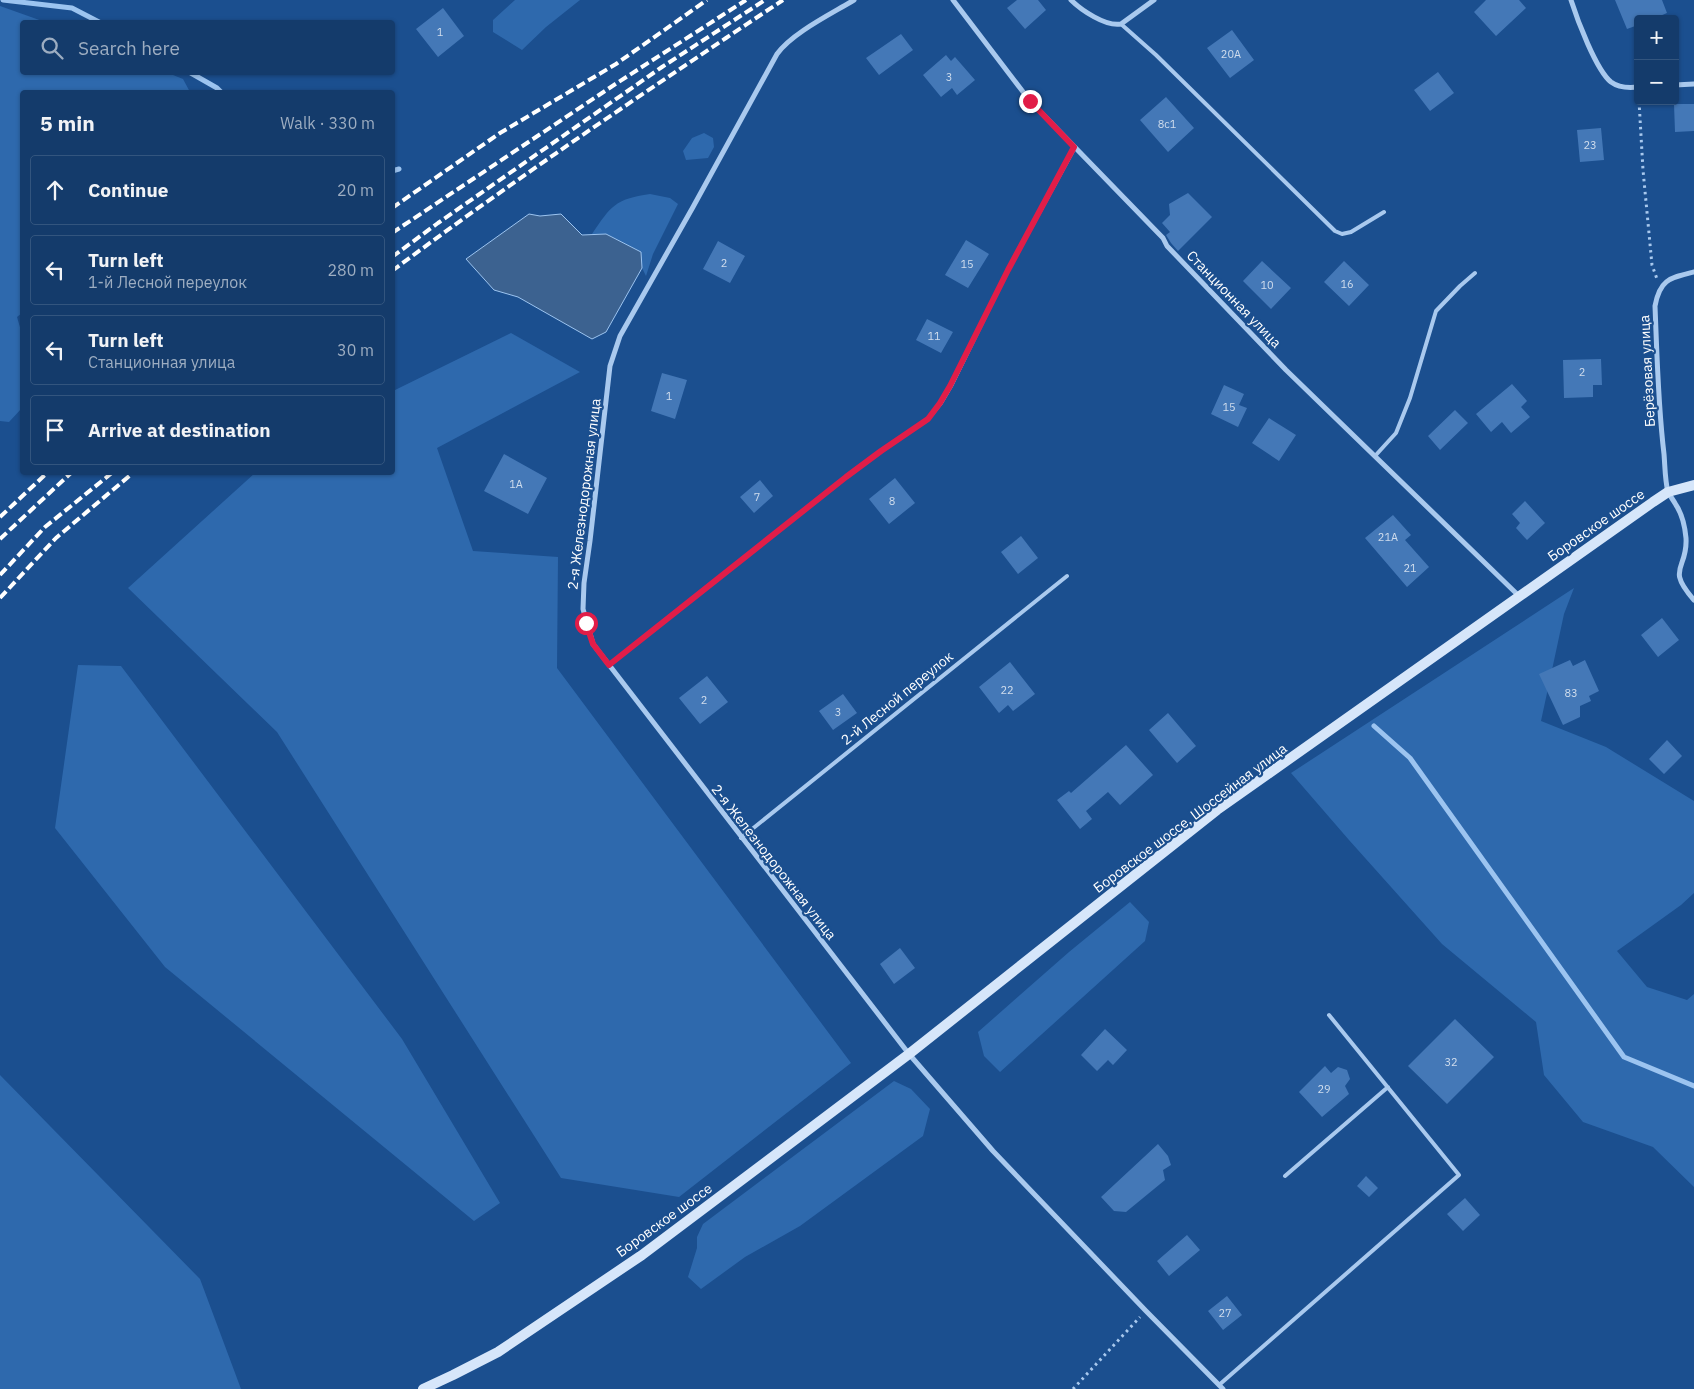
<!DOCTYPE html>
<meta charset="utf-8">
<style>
body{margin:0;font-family:"IBM Plex Sans",sans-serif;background:#214673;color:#f1f3f6}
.controls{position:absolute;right:15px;top:15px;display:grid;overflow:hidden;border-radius:5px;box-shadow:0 1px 4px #0004}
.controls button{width:45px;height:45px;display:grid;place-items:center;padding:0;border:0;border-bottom:1px solid #33557e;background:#143b6b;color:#f1f3f6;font:25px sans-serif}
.stop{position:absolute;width:15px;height:15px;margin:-11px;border:4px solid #e11d48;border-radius:50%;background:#fff}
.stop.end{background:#e11d48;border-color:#fff;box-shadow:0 1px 5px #0008}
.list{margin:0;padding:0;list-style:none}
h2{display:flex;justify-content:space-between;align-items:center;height:65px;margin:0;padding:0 20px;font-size:21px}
h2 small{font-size:16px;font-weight:400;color:#9dadc1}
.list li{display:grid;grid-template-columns:32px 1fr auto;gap:15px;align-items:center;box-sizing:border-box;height:70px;margin:0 10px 10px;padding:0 10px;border:1px solid #33557e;border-radius:5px}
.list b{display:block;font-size:19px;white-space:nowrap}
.list p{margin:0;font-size:16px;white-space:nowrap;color:#9dadc1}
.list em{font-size:16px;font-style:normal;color:#9dadc1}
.icon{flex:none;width:28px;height:28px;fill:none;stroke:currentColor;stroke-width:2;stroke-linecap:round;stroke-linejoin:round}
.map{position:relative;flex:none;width:1694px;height:1389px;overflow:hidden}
.search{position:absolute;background:#143b6b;box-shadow:0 1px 4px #0004;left:20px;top:20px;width:375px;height:55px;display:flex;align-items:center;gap:12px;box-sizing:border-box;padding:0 18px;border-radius:5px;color:#9dadc1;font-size:19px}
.panel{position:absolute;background:#143b6b;box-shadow:0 1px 4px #0004;left:20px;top:90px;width:375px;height:385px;border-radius:5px}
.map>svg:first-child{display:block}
.green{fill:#2e69ad}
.water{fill:#3c6290;stroke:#9cc4f0}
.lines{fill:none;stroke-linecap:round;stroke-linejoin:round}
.stream{stroke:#9cc4f0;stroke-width:5}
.building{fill:#4478b7}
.path{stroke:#a9c9ee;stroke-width:3;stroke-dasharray:2.5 4;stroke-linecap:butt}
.lane{stroke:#a9c9ee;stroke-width:4}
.street{stroke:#a9c9ee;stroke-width:5}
.secondary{stroke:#d6e6fa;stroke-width:10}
.rail{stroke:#fff;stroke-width:4;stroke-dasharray:9 4;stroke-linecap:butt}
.route{stroke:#e11d48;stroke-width:6}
.labels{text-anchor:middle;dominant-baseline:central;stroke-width:4.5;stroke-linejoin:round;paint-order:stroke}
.number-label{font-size:11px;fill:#d0dded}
.street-label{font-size:14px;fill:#fff;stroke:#1b4f8f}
</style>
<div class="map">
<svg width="1694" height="1389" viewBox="0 0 1694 1389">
<rect width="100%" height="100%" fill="#1b4f8f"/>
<path class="green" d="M515,0H580L546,27L522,50L493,32V20Z
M0,6L45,22H22V72L168,73L183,79L190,92H22V313L17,317L22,334V408L9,422L0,421Z
M704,133L713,138L714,147L708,158L686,160L683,151L692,138Z
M650,194L670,198L678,204L653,254L646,276L642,268L641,252L606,234H592C611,206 615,199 650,194Z
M511,333L580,372L437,448L473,551L558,557L557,668L851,1063L679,1197L561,1178L277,732L128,588L255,473L392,472L393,391Z
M1574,588L1564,614L1541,721L1606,747L1694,801V893L1681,905L1617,951L1647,987L1687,1000L1694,994V1187L1653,1147L1583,1122L1544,1075L1536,1022L1442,944L1349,840L1291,773Z
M78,665L121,666L402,1039L500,1203L474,1221L165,967L55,828Z
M1130,902L1149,922L1145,941L1000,1072L984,1056L978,1032L1069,952Z
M0,1075L200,1279L241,1389H0Z
M894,1081L911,1089L930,1109L923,1136L800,1226L745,1257L701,1289L688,1277L697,1248V1237L703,1224Z"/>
<path class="water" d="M529,214L540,216L561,214L582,235L606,234L641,252L642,268L606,332L592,339L518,297L494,290L466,259Z"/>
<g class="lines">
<path class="stream" d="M3,0L72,8L99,22
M189,72L217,88L221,92
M392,171L399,169
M1374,726L1410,758L1624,1057L1694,1086"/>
</g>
<path class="building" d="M1017,0H1038L1046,10L1025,29L1007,8Z
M1486,0H1519L1526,8L1496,36L1474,12Z
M1615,0H1662L1667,13L1653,19H1638V25L1627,29Z
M443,8L464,36L438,57L416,29Z
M1232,30L1254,60L1230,78L1207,48Z
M901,34L913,50L879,75L866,58Z
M946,55L951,61L955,57L975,80L957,95L952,88L941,97L923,75Z
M1438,72L1454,93L1430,111L1414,90Z
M1166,97L1194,128L1168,152L1140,120Z
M1674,104H1694V131L1675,132Z
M1601,128L1604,160L1580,162L1577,130Z
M1188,193L1212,217L1178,251L1171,243L1166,235L1170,232L1162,223L1170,215L1169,204Z
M966,240L989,254L968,288L945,275Z
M718,241L745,256L730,283L703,269Z
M1262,261L1291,288L1271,309L1243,281Z
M1344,261L1369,285L1349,306L1324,282Z
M927,319L953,332L941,353L916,340Z
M1601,359L1602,385H1593V397L1564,398L1563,360Z
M662,373L687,380L675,419L651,411Z
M1512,384L1527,401L1521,407L1530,417L1511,433L1502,422L1491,432L1476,414Z
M1224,385L1244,394L1239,405L1247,408L1238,427L1211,414Z
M1455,410L1468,423L1440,450L1428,436Z
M1269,418L1296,435L1279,461L1252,443Z
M504,454L547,478L528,514L484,491Z
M895,478L915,503L889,524L869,499Z
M760,480L773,496L754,513L740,497Z
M1525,501L1545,523L1527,540L1516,528L1520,523L1512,514Z
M1393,515L1411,535L1405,540L1429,567L1407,587L1365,538Z
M1021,536L1038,558L1018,574L1001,552Z
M1662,618L1679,640L1658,657L1641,635Z
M1570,660L1573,666L1585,660L1599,691L1589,696L1591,701L1580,706V717L1563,725L1539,674Z
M1010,662L1035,694L1013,711L1008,705L999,713L979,687Z
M707,676L728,702L700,724L679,698Z
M843,694L857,713L833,730L819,711Z
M1168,713L1196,746L1177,763L1149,730Z
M1667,740L1682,756L1664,774L1649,759Z
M1126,745L1153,775L1120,805L1108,792L1086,811L1092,819L1080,829L1057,800L1069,791L1071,793Z
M900,948L915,968L894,984L880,964Z
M1455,1019L1494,1057L1447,1104L1408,1066Z
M1105,1029L1127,1050L1113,1065L1108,1060L1097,1071L1081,1055Z
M1325,1066L1331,1073L1338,1067L1347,1070L1350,1079L1345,1086L1349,1094L1322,1117L1299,1092Z
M1158,1144L1168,1156L1171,1165L1163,1170L1165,1180L1126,1212L1114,1211L1101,1197Z
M1366,1176L1378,1188L1369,1197L1357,1186Z
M1465,1198L1480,1215L1463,1231L1447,1214Z
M1187,1235L1200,1250L1169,1276L1157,1261Z
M1227,1296L1242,1315L1223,1330L1208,1311Z"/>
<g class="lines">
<path class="path" d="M1639,101L1643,170L1652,265L1657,279
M1073,1389L1140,1317"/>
<path class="lane" d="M1121,24L1156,55L1335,231L1342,234L1351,232L1384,212
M1375,456L1396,433L1410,398L1436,311L1460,286L1475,273
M609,665L846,477L881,451L928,419L941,403L951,386L1008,270L1075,147
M741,838L1067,576
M1285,1176L1388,1087
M1219,1385L1459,1175L1329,1015"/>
<path class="street" d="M854,0C831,14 792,33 777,54L693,207L620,336L610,366L590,541L584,583L583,609L593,644L909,1054L993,1151L1146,1311L1223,1389
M953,0L1030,101L1163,238L1167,246L1286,370L1519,596
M1071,0C1081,10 1106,27 1121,24L1154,0
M1571,0C1577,19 1596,70 1611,82C1619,88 1629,88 1638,87
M1675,85L1694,84
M1694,272C1670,278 1660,279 1655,306C1657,355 1658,405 1664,454C1665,466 1665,481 1668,492C1670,496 1674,501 1676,505C1682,514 1685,527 1686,538C1688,570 1665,567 1694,600"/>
<path class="secondary" d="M423,1389L453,1375L498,1352L642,1255L909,1054L1217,810L1653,502L1668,492L1694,485"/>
<path class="rail" d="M392,208L500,133L616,64L707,0
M392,233L617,83L746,0
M392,257L438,223L662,67L765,0
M392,271C519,176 651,88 783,0
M0,517L48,472
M0,539L72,472
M0,575L45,527L113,472
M0,598L56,538L134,472"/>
</g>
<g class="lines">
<path class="route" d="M586,623L593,644L609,665L846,477L881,451L928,419L940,403L950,386L1008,270L1074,147L1030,101"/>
</g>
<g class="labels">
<g class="number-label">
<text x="440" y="32">1</text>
<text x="1231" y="54">20А</text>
<text x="949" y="77">3</text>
<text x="1167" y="124">8с1</text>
<text x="1590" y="145">23</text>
<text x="724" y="263">2</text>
<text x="967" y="264">15</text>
<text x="1347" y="284">16</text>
<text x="1267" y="285">10</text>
<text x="934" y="336">11</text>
<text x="1582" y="372">2</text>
<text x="669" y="396">1</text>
<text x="1229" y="407">15</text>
<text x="516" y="484">1А</text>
<text x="757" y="497">7</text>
<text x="892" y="501">8</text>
<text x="1388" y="537">21А</text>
<text x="1410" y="568">21</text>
<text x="1007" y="690">22</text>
<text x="1571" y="693">83</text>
<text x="704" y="700">2</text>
<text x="838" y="712">3</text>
<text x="1451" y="1062">32</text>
<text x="1324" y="1089">29</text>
<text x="1225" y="1313">27</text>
</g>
<g class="street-label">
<text transform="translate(1234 299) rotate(46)">Станционная улица</text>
<text transform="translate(1647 371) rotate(-93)">Берёзовая улица</text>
<text transform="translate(584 494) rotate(-83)">2-я Железнодорожная улица</text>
<text transform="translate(1596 525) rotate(-35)">Боровское шоссе</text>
<text transform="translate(897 698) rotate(-39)">2-й Лесной переулок</text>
<text transform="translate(1190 818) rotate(-37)">Боровское шоссе, Шоссейная улица</text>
<text transform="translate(774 862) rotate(52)">2-я Железнодорожная улица</text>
<text transform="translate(664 1220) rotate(-36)">Боровское шоссе</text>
</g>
</g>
</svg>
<div class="controls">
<button>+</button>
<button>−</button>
</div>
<div class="stop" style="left:586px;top:623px"></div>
<div class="stop end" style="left:1030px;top:101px"></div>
<div class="search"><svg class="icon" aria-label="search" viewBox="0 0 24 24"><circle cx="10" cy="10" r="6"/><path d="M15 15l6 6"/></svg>Search here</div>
<section class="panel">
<h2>5 min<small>Walk · 330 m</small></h2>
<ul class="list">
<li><svg class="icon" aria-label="ahead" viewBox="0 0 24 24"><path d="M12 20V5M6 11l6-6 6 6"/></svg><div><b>Continue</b></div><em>20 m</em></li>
<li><svg class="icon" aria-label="left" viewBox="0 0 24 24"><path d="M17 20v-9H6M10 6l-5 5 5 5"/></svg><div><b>Turn left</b><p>1-й Лесной переулок</p></div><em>280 m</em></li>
<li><svg class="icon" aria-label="left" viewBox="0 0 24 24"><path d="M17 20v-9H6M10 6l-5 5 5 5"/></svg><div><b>Turn left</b><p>Станционная улица</p></div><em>30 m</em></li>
<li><svg class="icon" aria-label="arrive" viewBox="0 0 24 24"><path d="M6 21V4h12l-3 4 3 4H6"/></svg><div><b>Arrive at destination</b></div></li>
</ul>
</section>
</div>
